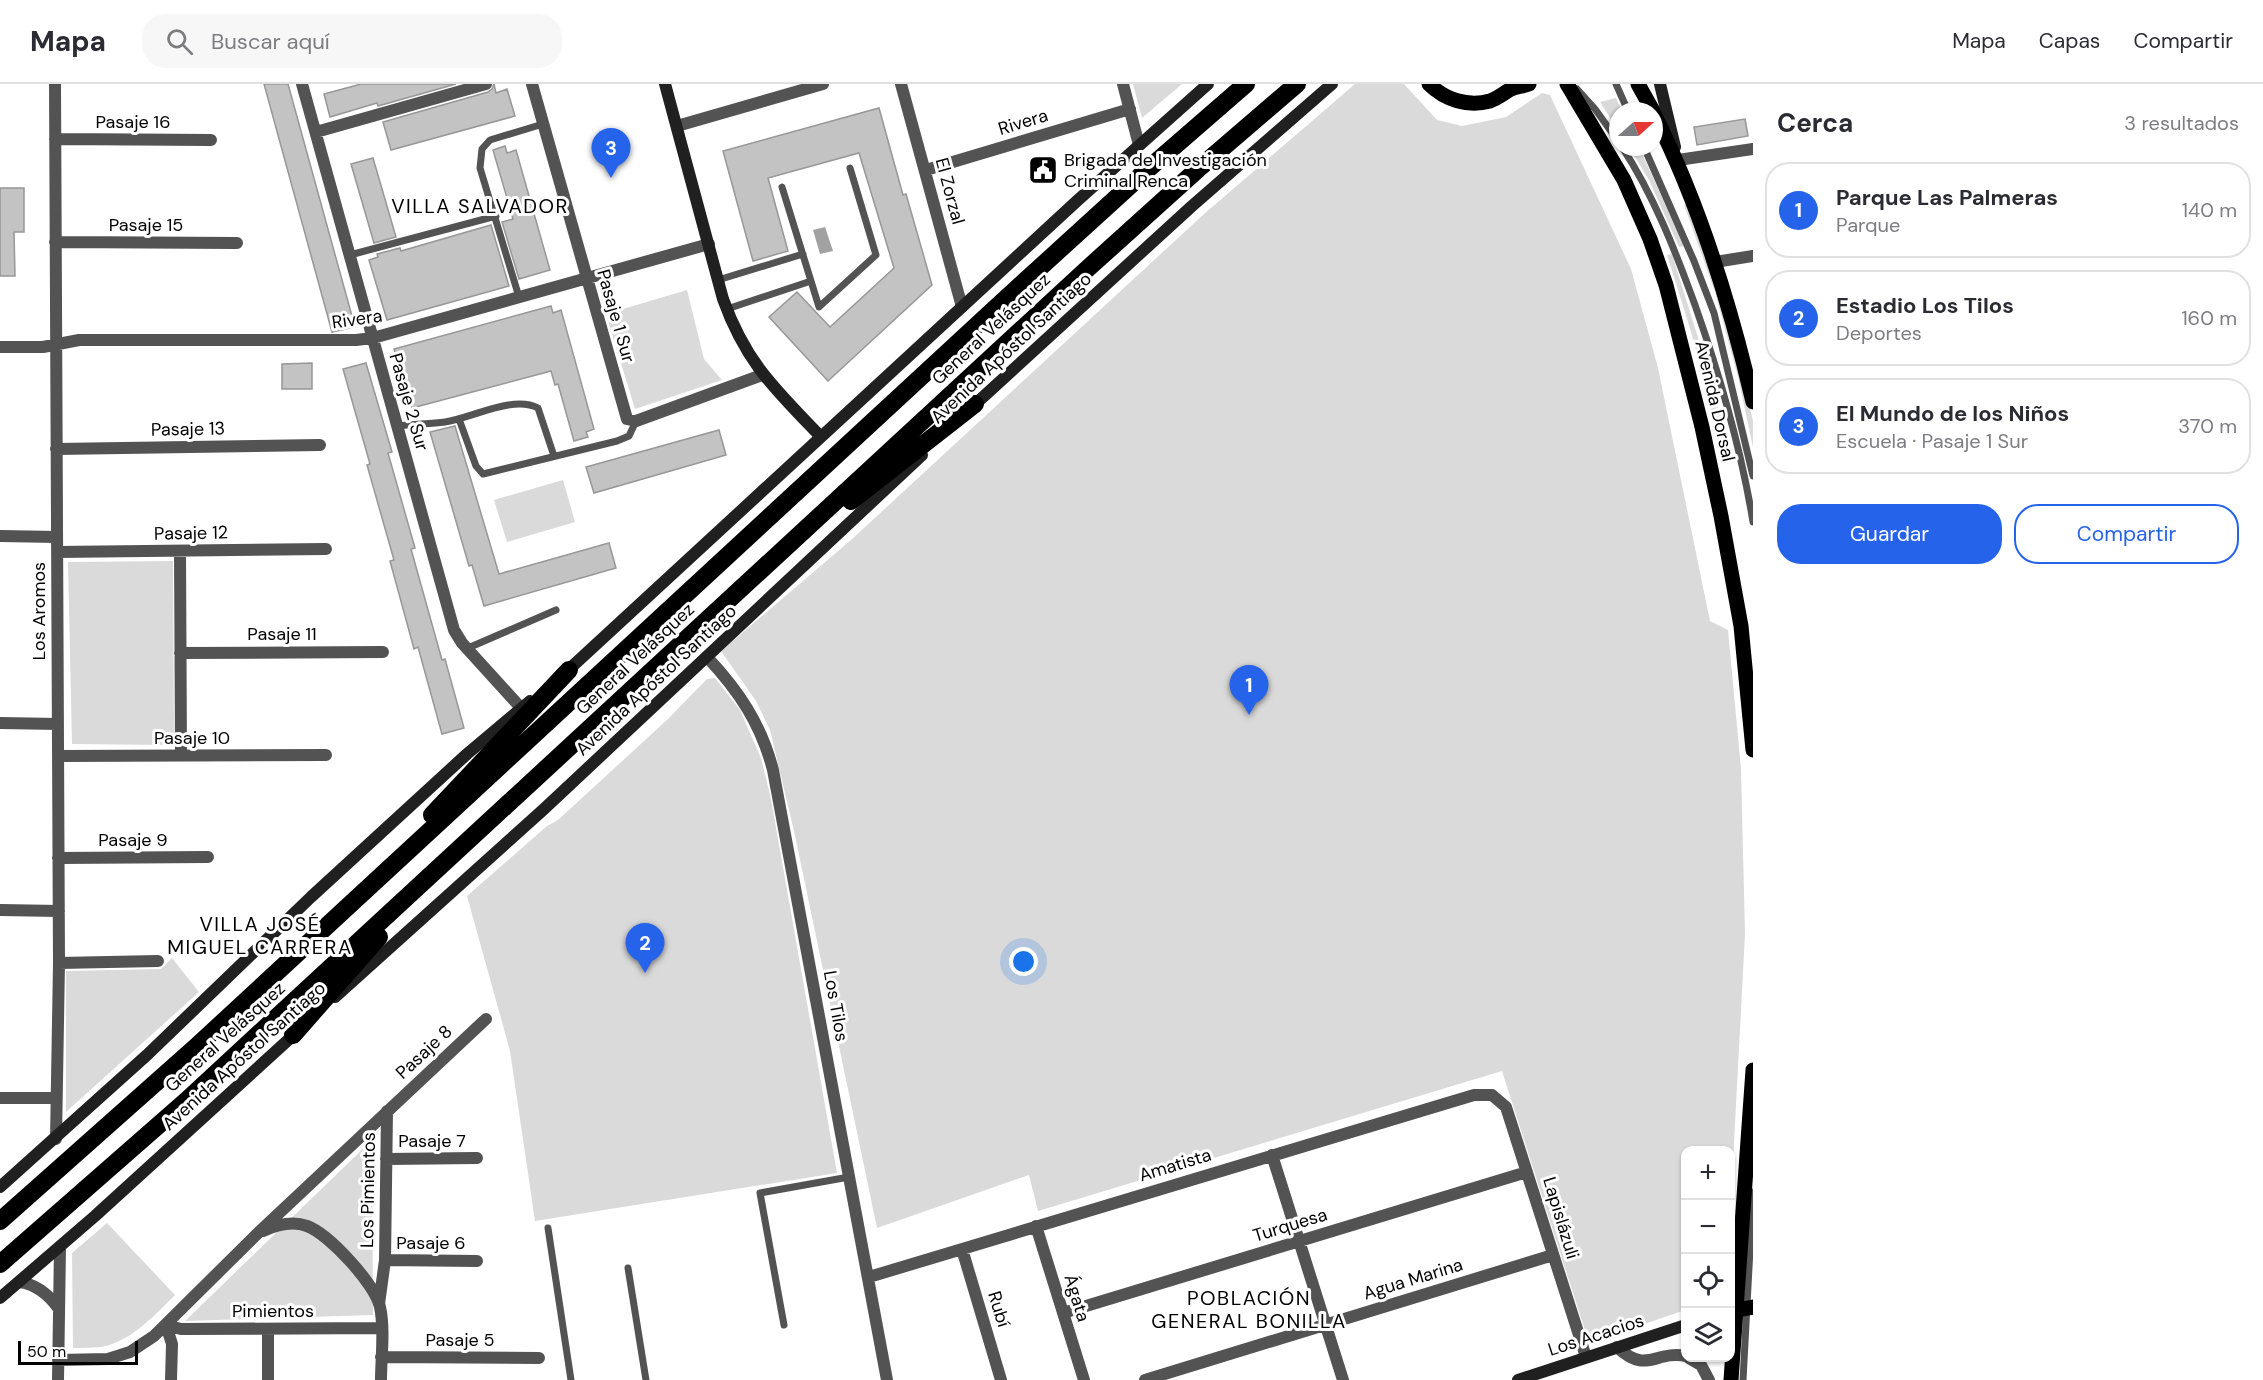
<!DOCTYPE html>
<html lang="es">
<meta charset="utf-8">
<style>
body{margin:0;font-family:"DM Sans",sans-serif;background:#f7f7f7;color:#2b2b33}
.controls{position:absolute;right:18px;bottom:18px;display:grid;overflow:hidden;border-radius:12px;box-shadow:0 2px 4px #0004}
.controls button{width:54px;height:54px;display:grid;place-items:center;padding:0;border:0;border-bottom:2px solid #e1e1e2;background:#fff;color:#2b2b33;font:30px sans-serif}
.compass{position:absolute;left:1609px;top:18px;width:54px;height:54px;border-radius:50%;background:#fff;box-shadow:0 2px 4px #0004;rotate:69deg}
.scale{position:absolute;left:18px;bottom:15px;width:120px;box-sizing:border-box;padding-left:6px;border:3px solid #000;border-top:0;font-size:16px;line-height:21px;white-space:nowrap;color:#000;-webkit-text-stroke:4px #fff;paint-order:stroke}
.you{position:absolute;left:1024px;top:878px;width:21px;height:21px;margin:-15px;border:4px solid #fff;border-radius:50%;background:#1a73e8;box-shadow:0 0 0 9px #1a73e833}
.badge{display:grid;place-items:center;width:39px;height:39px;border-radius:50%;background:#2563eb;color:#fff;font-size:20px;font-weight:700}
.pin{position:absolute;translate:-50% -50px;filter:drop-shadow(0 2px 3px #0008)}
.pin::after{content:'';position:absolute;top:32px;width:21px;height:18px;background:inherit;clip-path:polygon(0 0,100% 0,50% 100%)}
.list{margin:0;padding:0;list-style:none}
h2{display:flex;justify-content:space-between;align-items:center;height:78px;margin:0;padding:0 24px;font-size:26px}
h2 small{font-size:20px;font-weight:400;color:#7c7c81}
.list li{display:grid;grid-template-columns:39px 1fr auto;gap:18px;align-items:center;box-sizing:border-box;height:96px;margin:0 12px 12px;padding:0 12px;border:2px solid #e1e1e2;border-radius:24px}
.list b{display:block;font-size:22px;white-space:nowrap}
.list p{margin:0;font-size:20px;white-space:nowrap;color:#7c7c81}
.list em{font-size:20px;font-style:normal;color:#7c7c81}
.actions{display:flex;gap:12px;padding:18px 24px}
.actions a{flex:1;padding:14px 0;border:2px solid #2563eb;border-radius:24px;text-align:center;font-size:21px;color:#2563eb}
.actions .main{background:#2563eb;color:#fff}
.icon{flex:none;width:33px;height:33px;fill:none;stroke:currentColor;stroke-width:2;stroke-linecap:round;stroke-linejoin:round}
.map{position:relative;flex:none;width:1753px;height:1296px;overflow:hidden}
header{display:flex;align-items:center;gap:36px;box-sizing:border-box;height:84px;padding:0 30px;background:#fff;border-bottom:2px solid #e1e1e2}
header strong{font-size:28px}
nav{display:flex;gap:33px;margin-inline-start:auto;font-size:21px}
.search{width:420px;height:54px;background:#f7f7f7;display:flex;align-items:center;gap:15px;box-sizing:border-box;padding:0 21px;border-radius:24px;color:#7c7c81;font-size:22px}
main{display:flex}
aside{flex:1;background:#fff}
.map>svg:first-child{display:block}
.green{fill:#dadada}
.water{fill:#a1a1a1}
.building{fill:#c3c3c3;stroke:#979797;stroke-width:1.5}
.lines{fill:none;stroke-linecap:round;stroke-linejoin:round}
.lane{stroke:#535353;stroke-width:7}
.street{stroke:#535353;stroke-width:12}
.secondary{stroke:#202020;stroke-width:12}
.primary{stroke:#000;stroke-width:15}
.highway{stroke:#000;stroke-width:18}
.labels{text-anchor:middle;dominant-baseline:central;stroke-width:6;stroke-linejoin:round;paint-order:stroke}
.street-label{font-size:18px;fill:#000;stroke:#fff}
.poi-label{font-size:18px;fill:#000;stroke:#fff;text-anchor:start}
.neighbourhood-label{font-size:20px;letter-spacing:1.5px;fill:#000;stroke:#fff}
</style>
<header>
<strong>Mapa</strong>
<div class="search"><svg class="icon" aria-label="search" viewBox="0 0 24 24"><circle cx="10" cy="10" r="6"/><path d="M15 15l6 6"/></svg>Buscar aquí</div>
<nav><a>Mapa</a><a>Capas</a><a>Compartir</a></nav>
</header>
<main>
<div class="map">
<svg width="1753" height="1296" viewBox="0 0 1753 1296">
<rect width="100%" height="100%" fill="#fff"/>
<path class="green" d="M1133,0H1182L1142,34Z
M1355,0H1404L1437,36L1462,42L1506,33L1542,9L1550,11L1631,185L1658,284L1710,537L1728,546L1741,685L1745,850L1731,1116L1730,1066H1686L1685,1226L1589,1259L1502,987L1038,1127L1029,1091L877,1144L794,747L770,646L756,617L721,567L851,456L1204,130Z
M1616,14L1622,27H1618V46L1600,18Z
M1629,63H1639L1684,162L1679,163L1649,96Z
M1691,119L1739,276L1753,337V363L1738,293L1715,208L1684,121Z
M1672,170L1704,273L1722,338L1715,340L1692,251L1667,171Z
M687,206L704,275L722,296L635,325L606,230Z
M563,396L575,438L507,458L494,416Z
M173,477L174,661L72,660L68,478Z
M715,594L740,626L761,674L771,715L837,1089L535,1137L510,967L467,812L547,742L558,736L668,635L707,595Z
M172,874L199,908L66,1028V887L161,885Z
M372,1056L373,1231L185,1237Z
M107,1139L175,1211C156,1230 133,1255 106,1262C96,1264 84,1264 73,1264L72,1169Z"/>
<path class="water" d="M825,143L833,167L820,170L813,146Z"/>
<path class="building" d="M264,0H288L355,243L332,248Z
M361,0H456L378,22L377,19L330,33L324,10Z
M494,0L496,9L507,5L515,32L391,66L383,38L488,8L492,5Z
M879,24L903,111L906,110L932,201L828,297L769,233L797,208L830,243L894,184L859,69L768,94L788,167L753,177L723,67Z
M1745,35L1748,52L1697,61L1694,43Z
M505,62L507,69L516,66L550,186L519,195L502,138L513,135L493,66Z
M373,74L396,153L374,159L351,80Z
M0,104H24V148H14L15,192H0Z
M491,141L509,202L387,236L369,176L378,173L377,170L400,164L401,167Z
M551,222L553,229L561,226L594,345L586,348L588,353L574,357L558,300L555,301L551,287L412,324L394,265Z
M312,279V305H282V280Z
M366,279L392,368L388,369L415,464L411,465L442,576L445,575L464,644L442,650L418,563L414,565L390,477L394,476L367,381L370,380L343,285Z
M455,342L499,490L609,459L616,484L484,522L472,481L469,482L430,348Z
M719,346L726,371L594,409L586,383Z"/>
<g class="lines">
<path class="lane" d="M1616,0L1628,27
M1577,5L1595,25L1618,57
M1622,63C1654,112 1675,166 1695,221C1720,292 1741,364 1753,438
M1644,63L1694,177L1714,229L1753,392
M782,103L819,223L876,171L850,84
M350,171L496,132
M718,196L803,170
M519,213L480,84L482,65L490,56L543,40
M727,225L811,197
M459,335L476,382L483,390L617,357L629,352L636,337
M398,342C413,340 430,340 445,338C472,334 513,311 538,324L554,372
M468,564L556,526
M548,1144L571,1296
M628,1184L646,1296
M784,1241L760,1109L849,1093
M1743,1296L1753,1108"/>
<path class="street" d="M55,0L59,879L56,1055
M302,0L454,546L462,559L521,624
M532,0L627,335L636,337L762,291
M901,0L962,223
M1123,0L1139,61
M677,42L823,0
M316,48L486,0
M55,55L211,56
M1678,76L1753,65
M926,86L1130,25
M55,158L237,159
M1715,178L1753,172
M0,263H43L79,256H356L373,254L709,160
M56,365L320,361
M0,452L57,453
M180,467L181,672
M57,468L326,465
M180,569L383,568
M707,573C739,607 761,640 773,686L887,1296
M0,639L58,640
M58,672L326,671
M58,774L208,773
M0,826L59,827
M59,879L158,877
M0,1014H56
M1272,1071L1343,1296
M386,1075L477,1074
M1036,1142L1084,1296
M263,1147C276,1141 293,1137 307,1142C329,1150 375,1200 380,1223C385,1246 381,1273 381,1296
M962,1165L1001,1296
M385,1176L477,1177
M869,1193L1474,1011H1492L1506,1023L1586,1273
M19,1198C37,1200 49,1211 59,1225
M379,1220L385,1176L387,1027
M1063,1229L1527,1088
M166,1241L181,1245L381,1244
M166,1241L172,1260L171,1296
M268,1245V1296
M1617,1263C1647,1291 1655,1266 1686,1272
M381,1273L539,1274
M1689,1274L1701,1281L1709,1296
M58,1276L108,1275L130,1268L154,1252L258,1149L486,935
M58,1296L60,1163
M1145,1296L1553,1171"/>
<path class="secondary" d="M665,0L723,215C746,279 775,305 821,353
M1660,0L1675,63
M971,324L1192,122L1332,0
M565,589L1078,116L1208,0
M335,913L544,725L922,371
M0,1103L147,971L311,813L467,670L530,617
M0,1214L95,1132L298,947
M1518,1296L1686,1241"/>
<path class="primary" d="M1429,0C1445,16 1468,23 1490,17C1498,14 1504,9 1511,5C1516,3 1523,2 1529,0
M1567,0L1624,96L1650,155L1666,201L1702,343L1721,432L1741,542L1753,666
M1638,0L1653,27
M1654,30C1700,121 1730,219 1753,318
M1737,1226L1753,1223
M1731,1296L1753,986"/>
<path class="highway" d="M851,417L975,320
M432,731L569,586
M293,951L379,853
M0,1137L197,962L1002,218L1147,86L1246,0
M0,1180L186,1017L1085,187L1198,85L1297,0"/>
</g>
<defs>
<g id="civic-square" transform="scale(1.5)"><rect x="-9" y="-9" width="18" height="18" rx="4" fill="#000" stroke="#fff"/><path d="M-.6-6.5H3V-4.5H.6V-3L4-1V1h2V6H-6V1h2V-1L-.6-3ZM-1.2 2.5V6h2.4V2.5Z" fill="#fff"/></g>
</defs>
<g fill-rule="evenodd">
<use href="#civic-square" x="1043" y="86"/>
</g>
<g class="labels">
<g class="street-label">
<text x="133" y="38">Pasaje 16</text>
<text transform="translate(1023 38) rotate(-17)">Rivera</text>
<text transform="translate(950 107) rotate(75)">El Zorzal</text>
<text x="146" y="141">Pasaje 15</text>
<text transform="translate(616 232) rotate(74)">Pasaje 1 Sur</text>
<text transform="translate(357 235) rotate(-8)">Rivera</text>
<text transform="translate(991 245) rotate(-43)">General Velásquez</text>
<text transform="translate(1011 264) rotate(-43)">Avenida Apóstol Santiago</text>
<text transform="translate(1715 317) rotate(77)">Avenida Dorsal</text>
<text transform="translate(409 318) rotate(74)">Pasaje 2 Sur</text>
<text transform="translate(188 345) rotate(-1)">Pasaje 13</text>
<text transform="translate(191 449) rotate(-1)">Pasaje 12</text>
<text transform="translate(39 527) rotate(-90)">Los Aromos</text>
<text x="282" y="550">Pasaje 11</text>
<text transform="translate(635 575) rotate(-43)">General Velásquez</text>
<text transform="translate(656 596) rotate(-43)">Avenida Apóstol Santiago</text>
<text x="192" y="654">Pasaje 10</text>
<text x="133" y="756">Pasaje 9</text>
<text transform="translate(836 922) rotate(80)">Los Tilos</text>
<text transform="translate(225 953) rotate(-42)">General Velásquez</text>
<text transform="translate(424 968) rotate(-43)">Pasaje 8</text>
<text transform="translate(244 972) rotate(-42)">Avenida Apóstol Santiago</text>
<text x="432" y="1057">Pasaje 7</text>
<text transform="translate(1175 1081) rotate(-17)">Amatista</text>
<text transform="translate(368 1106) rotate(-89)">Los Pimientos</text>
<text transform="translate(1561 1134) rotate(73)">Lapislázuli</text>
<text transform="translate(1290 1141) rotate(-17)">Turquesa</text>
<text x="431" y="1159">Pasaje 6</text>
<text transform="translate(1413 1195) rotate(-17)">Agua Marina</text>
<text transform="translate(1077 1214) rotate(73)">Ágata</text>
<text transform="translate(999 1225) rotate(73)">Rubí</text>
<text x="273" y="1227">Pimientos</text>
<text transform="translate(1596 1251) rotate(-18)">Los Acacios</text>
<text x="460" y="1256">Pasaje 5</text>
</g>
<g class="poi-label">
<text x="1064" y="76">Brigada de Investigación<tspan x="1064" dy="21">Criminal Renca</tspan></text>
</g>
<g class="neighbourhood-label">
<text x="480" y="122">VILLA SALVADOR</text>
<text x="260" y="840">VILLA JOSÉ<tspan x="260" dy="23">MIGUEL CARRERA</tspan></text>
<text x="1249" y="1214">POBLACIÓN<tspan x="1249" dy="23">GENERAL BONILLA</tspan></text>
</g>
</g>
</svg>
<div class="controls">
<button>+</button>
<button>−</button>
<button><svg class="icon" aria-label="locate" viewBox="0 0 24 24"><circle cx="12" cy="12" r="6"/><path d="M12 2v4M12 18v4M2 12h4M18 12h4"/></svg></button>
<button><svg class="icon" aria-label="layers" viewBox="0 0 24 24"><path d="M12 4l9 5-9 5-9-5zM3 14l9 5 9-5"/></svg></button>
</div>
<svg class="compass" viewBox="-18 -18 36 36"><path d="M0-13l5 13h-10z" fill="#e53935"/><path d="M0 13l5-13h-10z" fill="#7c7c81"/></svg>
<div class="scale">50 m</div>
<div class="you"></div>
<div class="pin badge" style="left:1249px;top:631px">1</div>
<div class="pin badge" style="left:645px;top:889px">2</div>
<div class="pin badge" style="left:611px;top:94px">3</div>
</div>
<aside>
<h2>Cerca<small>3 resultados</small></h2>
<ul class="list">
<li><span class="badge">1</span><div><b>Parque Las Palmeras</b><p>Parque</p></div><em>140 m</em></li>
<li><span class="badge">2</span><div><b>Estadio Los Tilos</b><p>Deportes</p></div><em>160 m</em></li>
<li><span class="badge">3</span><div><b>El Mundo de los Niños</b><p>Escuela · Pasaje 1 Sur</p></div><em>370 m</em></li>
</ul>
<div class="actions"><a class="main">Guardar</a><a>Compartir</a></div>
</aside>
</main>
